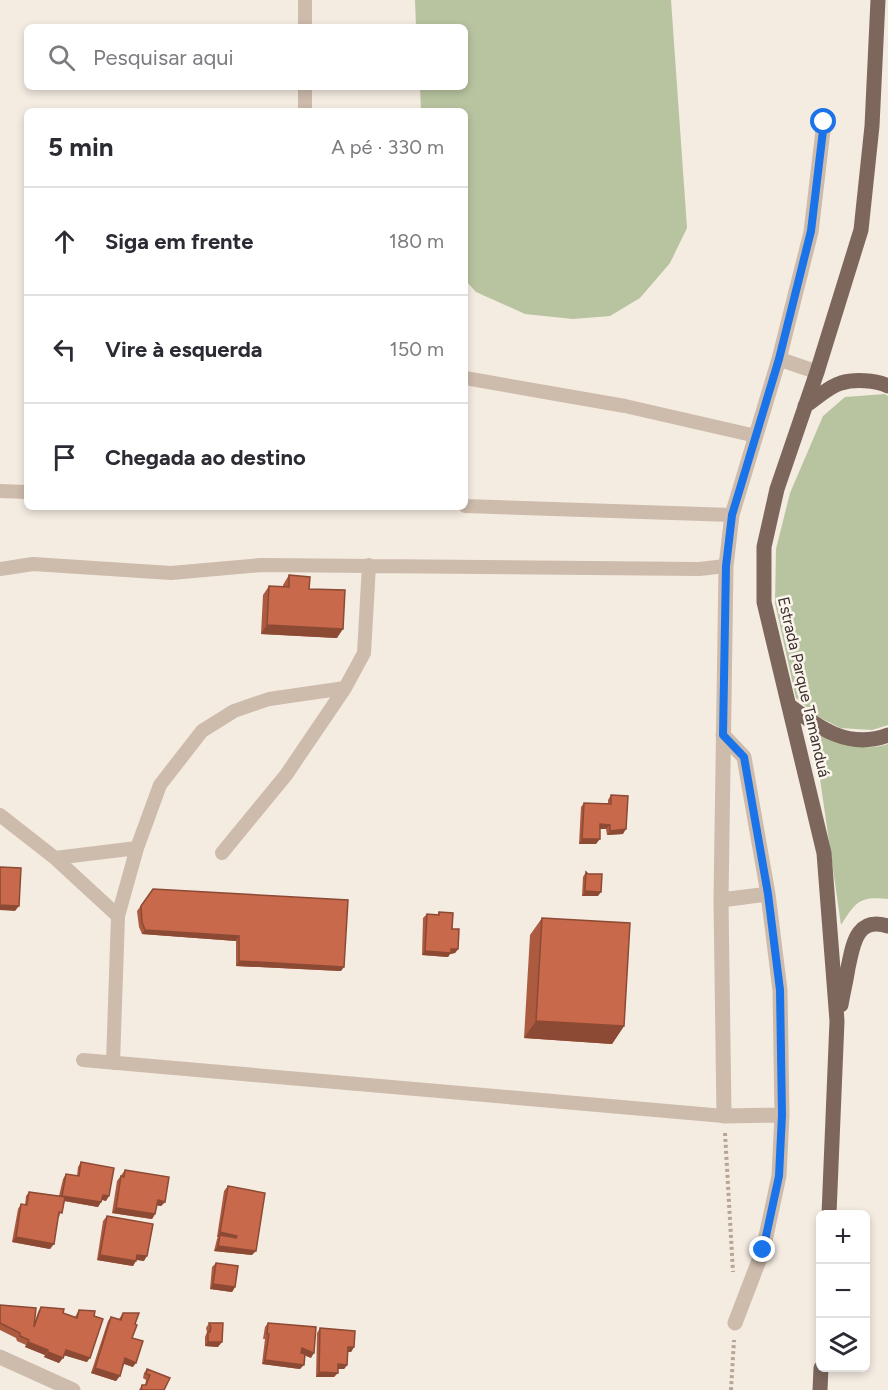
<!DOCTYPE html>
<html lang="pt">
<meta charset="utf-8">
<style>
body{margin:0;font-family:Figtree,sans-serif;background:#f7f7f7;color:#2b2b33}
.controls{position:absolute;right:18px;bottom:18px;display:grid;overflow:hidden;border-radius:9px;box-shadow:0 3px 9px #0003}
.controls button{width:54px;height:54px;display:grid;place-items:center;padding:0;border:0;border-bottom:2px solid #e1e1e2;background:#fff;color:#2b2b33;font:30px sans-serif}
.stop{position:absolute;width:18px;height:18px;margin:-14px;border:4px solid #1a73e8;border-radius:50%;background:#fff}
.stop.end{background:#1a73e8;border-color:#fff;box-shadow:0 2px 6px #0008}
.list{margin:0;padding:0;list-style:none}
h2{display:flex;justify-content:space-between;align-items:center;height:78px;margin:0;padding:0 24px;font-size:26px}
h2 small{font-size:20px;font-weight:400;color:#7c7c81}
.list li{display:grid;grid-template-columns:39px 1fr auto;gap:18px;align-items:center;box-sizing:border-box;height:108px;padding:0 24px;border-top:2px solid #e1e1e2}
.list b{display:block;font-size:22px;white-space:nowrap}
.list em{font-size:20px;font-style:normal;color:#7c7c81}
.icon{flex:none;width:33px;height:33px;fill:none;stroke:currentColor;stroke-width:2;stroke-linecap:round;stroke-linejoin:round}
.map{position:relative;flex:none;width:888px;height:1390px;overflow:hidden}
.search{position:absolute;background:#fff;box-shadow:0 3px 9px #0003;left:24px;top:24px;width:444px;height:66px;display:flex;align-items:center;gap:15px;box-sizing:border-box;padding:0 21px;border-radius:9px;color:#7c7c81;font-size:22px}
.panel{position:absolute;background:#fff;box-shadow:0 3px 9px #0003;left:24px;top:108px;width:444px;height:402px;border-radius:9px}
.map>svg:first-child{display:block}
.green{fill:#b8c4a0}
.lines{fill:none;stroke-linecap:round;stroke-linejoin:round}
.path{stroke:#b9a596;stroke-width:4;stroke-dasharray:3 3;stroke-linecap:butt}
.lane{stroke:#cdbbac;stroke-width:14}
.street{stroke:#cdbbac;stroke-width:15}
.primary{stroke:#7d675c;stroke-width:15}
.wall{fill:#ac5a40}
.shaded-wall{fill:#8c4a34}
.building{fill:#c8694b;stroke:#8c4a34;stroke-width:1.5}
.route{stroke:#1a73e8;stroke-width:8}
.labels{text-anchor:middle;dominant-baseline:central;stroke-width:5;stroke-linejoin:round;paint-order:stroke}
.street-label{font-size:16px;fill:#3b302b;stroke:#fbf5ee}
</style>
<div class="map">
<svg width="888" height="1390" viewBox="0 0 888 1390">
<rect width="100%" height="100%" fill="#f4ebe1"/>
<path class="green" d="M415,0H671L687,228L670,263L640,298L610,316L573,319L525,314L476,292L465,280V111H421L420,87H465V27H416Z
M885,394L888,396V725L872,730L840,728L817,716L796,698L775,603L776,549L790,493L823,416L845,397Z
M813,730C836,742 862,753 888,744V899C859,896 856,902 841,925Z"/>
<g class="lines">
<path class="path" d="M725,1133L733,1272
M731,1390L734,1340"/>
<path class="lane" d="M305,27V0
M305,87V111
M465,378L625,406L756,436
M0,491L27,492
M465,506L732,515
M0,569L33,564L171,573L261,565L699,569L726,566
M0,815L55,858L118,916
M222,853L286,775L345,688L364,653L369,565
M55,858L137,848
M83,1060L724,1116
M113,1063L118,916L137,848L160,785L202,731L234,711L269,699L345,688"/>
<path class="street" d="M779,359L817,372
M723,735L744,757L768,894L780,990L782,1115L779,1176L763,1250L735,1323
M721,900L768,894
M782,1115L724,1116L721,900L726,566L732,515L779,359L811,232L824,122
M0,1357L73,1390"/>
<path class="primary" d="M805,406C816,399 829,386 841,383C854,379 876,380 888,386
M790,706C819,728 849,750 888,735
M841,1005C843,993 846,981 848,968C853,945 856,916 888,926
M829,1214L837,1021L824,853L764,602V547L777,489L817,372L861,230L872,126L878,0
M820,1390L821,1368"/>
</g>
<path class="wall" d="M289,575L309,589L337,638L261,634L263,595L269,586L283,587V585Z
M611,795L623,834L607,835L606,829H600L596,844H579L581,807L584,803H608V800Z
M586,872L598,896H582L583,877Z
M153,889L341,971L236,966V941L142,934L139,927L137,911Z
M439,912L452,929L458,949L455,953L450,954L448,957L422,955L423,918L427,914L437,915Z
M542,918L624,1026L612,1044L524,1038L530,935Z
M81,1162L106,1201L102,1200L98,1207L64,1201L59,1217H58L50,1249L12,1242L18,1209L21,1204L25,1205L26,1196L29,1192L59,1196L63,1179L66,1174L77,1176L78,1167Z
M125,1170L165,1202L161,1206L157,1205L155,1214L152,1219L112,1213L117,1181Z
M228,1186L252,1255L214,1251L217,1239L218,1237H217L224,1191Z
M107,1216L144,1261L136,1260L133,1266L97,1260L103,1221Z
M216,1263L235,1287L232,1292L210,1289L212,1267Z
M0,1305L35,1321L38,1312L41,1307L75,1317L79,1310L87,1362L64,1355L59,1363L44,1357L45,1355L25,1347L26,1345L17,1341L16,1338L0,1330Z
M123,1313L135,1324L132,1338L133,1367L124,1364L116,1381L91,1373L108,1321L111,1317L119,1319Z
M209,1323L218,1347L205,1346V1337L207,1332L206,1328Z
M268,1323L311,1358L305,1355L300,1369L262,1364L265,1339H263L265,1327Z
M320,1328L354,1347L351,1352H348L347,1365L344,1369H338L334,1377H316L317,1333Z
M147,1369L164,1390H139L142,1385H145L146,1380L143,1378L144,1373Z"/>
<path class="shaded-wall" d="M267,625L343,629L337,638L261,634Z
M600,824L610,825L606,829H597Z
M626,829L623,834L607,835L610,831Z
M582,839H600L596,844H579Z
M585,891L601,892L598,896H582Z
M0,905L19,906L15,911L0,910Z
M145,930L239,936L236,941L142,934Z
M458,949L455,953L450,954L448,957L422,955L425,951Z
M239,961L344,967L341,971L236,966Z
M536,1021L624,1026L612,1044L524,1038Z
M103,1195L109,1196L106,1201L100,1199Z
M62,1196L101,1202L98,1207L59,1200Z
M158,1200L165,1202L161,1206L154,1205Z
M116,1208L155,1214L152,1219L112,1213Z
M220,1232L237,1236L233,1240L220,1235L218,1237H217Z
M16,1237L54,1244L50,1249L12,1242Z
M218,1246L256,1251L252,1255L214,1251Z
M100,1255L136,1261L133,1266L97,1260Z
M137,1255L147,1256L144,1261L134,1259Z
M213,1284L235,1287L232,1292L210,1289Z
M28,1342L48,1350L45,1355L25,1347Z
M208,1342H222L218,1347L205,1346Z
M348,1347H354L351,1352H344Z
M302,1348L314,1353L311,1358L299,1353Z
M66,1350L90,1358L87,1362L63,1355Z
M48,1352L63,1358L59,1363L44,1357Z
M125,1358L136,1363L133,1367L122,1363Z
M265,1360L304,1365L300,1369L262,1364Z
M338,1364L347,1365L344,1369H335Z
M95,1368L120,1376L116,1381L91,1373Z
M319,1372L338,1373L334,1377H316Z"/>
<path class="building" d="M289,575L310,577L309,589L345,590L343,629L267,625L269,586L289,587Z
M611,795L628,796L626,829L610,831V825L600,824V839H582L584,803L611,804Z
M0,867L21,868L19,906L0,905Z
M586,872L588,874H602L601,892L585,891Z
M153,889L348,900L344,967L239,961V936L145,930L142,922L141,906Z
M439,912L453,913L452,929H459L458,949H451V953L425,951L427,914L439,915Z
M542,918L630,923L624,1026L536,1021Z
M81,1162L114,1168L109,1196L103,1195L101,1202L62,1196L66,1174L79,1176Z
M125,1170L169,1177L165,1202L158,1200L155,1214L116,1208L121,1176L124,1177Z
M228,1186L265,1193L256,1251L218,1246L220,1235L236,1238L237,1236L220,1232Z
M29,1192L65,1197L62,1213L59,1212L54,1244L16,1237L21,1204L27,1205Z
M107,1216L153,1224L147,1256L137,1255L136,1261L100,1255Z
M216,1263L238,1266L235,1287L213,1284Z
M0,1305L36,1308L34,1327L41,1307L64,1309L63,1313L77,1318L79,1310L95,1311L94,1316L103,1319L90,1358L66,1350L63,1358L48,1352V1350L28,1342L29,1340L20,1336V1333L0,1323Z
M123,1313H139L135,1324L137,1325L132,1338L143,1341L136,1363L125,1358L120,1376L95,1368L111,1317L121,1320Z
M209,1323H223L222,1342H208V1332H210L211,1327Z
M268,1323L316,1327L314,1353L302,1348L301,1353L305,1354L304,1365L265,1360L269,1334H267Z
M320,1328L355,1331L354,1347H348L347,1365L338,1364V1373L319,1372Z
M147,1369L170,1378L164,1390H141L142,1385H146L150,1375L146,1374Z"/>
<g class="lines">
<path class="route" d="M763,1250L779,1176L782,1115L780,990L768,894L744,757L723,735L726,566L732,515L779,359L811,231L824,122"/>
</g>
<g class="labels">
<g class="street-label">
<text transform="translate(804 687) rotate(77)">Estrada Parque Tamanduá</text>
</g>
</g>
</svg>
<div class="controls">
<button>+</button>
<button>−</button>
<button><svg class="icon" aria-label="layers" viewBox="0 0 24 24"><path d="M12 4l9 5-9 5-9-5zM3 14l9 5 9-5"/></svg></button>
</div>
<div class="stop" style="left:824px;top:122px"></div>
<div class="stop end" style="left:763px;top:1250px"></div>
<div class="search"><svg class="icon" aria-label="search" viewBox="0 0 24 24"><circle cx="10" cy="10" r="6"/><path d="M15 15l6 6"/></svg>Pesquisar aqui</div>
<section class="panel">
<h2>5 min<small>A pé · 330 m</small></h2>
<ul class="list">
<li><svg class="icon" aria-label="ahead" viewBox="0 0 24 24"><path d="M12 20V5M6 11l6-6 6 6"/></svg><div><b>Siga em frente</b></div><em>180 m</em></li>
<li><svg class="icon" aria-label="left" viewBox="0 0 24 24"><path d="M17 20v-9H6M10 6l-5 5 5 5"/></svg><div><b>Vire à esquerda</b></div><em>150 m</em></li>
<li><svg class="icon" aria-label="arrive" viewBox="0 0 24 24"><path d="M6 21V4h12l-3 4 3 4H6"/></svg><div><b>Chegada ao destino</b></div></li>
</ul>
</section>
</div>
